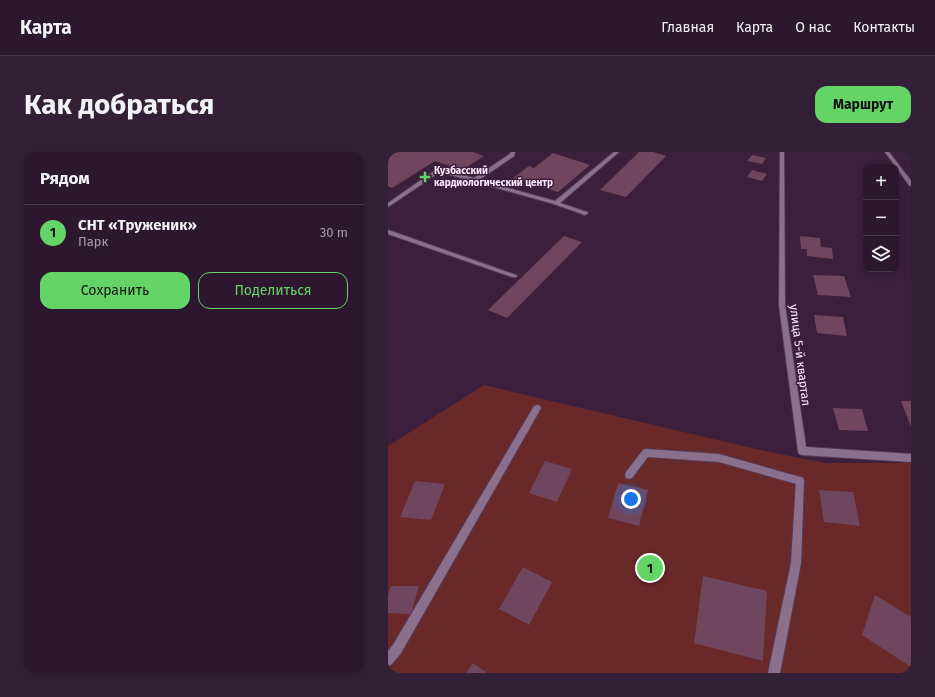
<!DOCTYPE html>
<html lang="ru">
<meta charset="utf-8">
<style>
body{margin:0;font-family:"Fira Sans",sans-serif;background:#342036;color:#f1f3f6}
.controls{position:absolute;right:12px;top:12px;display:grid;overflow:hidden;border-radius:8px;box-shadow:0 2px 10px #0003}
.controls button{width:36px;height:36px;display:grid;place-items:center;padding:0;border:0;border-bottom:1px solid #48364a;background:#2c172e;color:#f1f3f6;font:20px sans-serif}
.you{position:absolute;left:243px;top:347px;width:14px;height:14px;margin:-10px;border:3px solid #fff;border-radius:50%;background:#1a73e8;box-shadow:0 0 0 6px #1a73e833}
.badge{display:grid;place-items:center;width:26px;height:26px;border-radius:50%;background:#65d467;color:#111;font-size:13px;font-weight:700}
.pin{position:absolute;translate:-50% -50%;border:2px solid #fff;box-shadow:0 1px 4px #0006}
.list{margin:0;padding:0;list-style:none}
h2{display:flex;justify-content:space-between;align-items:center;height:52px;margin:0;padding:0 16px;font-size:17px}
h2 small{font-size:13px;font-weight:400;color:#a69faa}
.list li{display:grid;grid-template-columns:26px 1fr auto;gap:12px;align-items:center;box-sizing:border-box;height:56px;padding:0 16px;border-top:1px solid #48364a}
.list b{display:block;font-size:15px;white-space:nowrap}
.list p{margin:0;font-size:13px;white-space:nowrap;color:#a69faa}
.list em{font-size:13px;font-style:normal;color:#a69faa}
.actions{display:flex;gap:8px;padding:12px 16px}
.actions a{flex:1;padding:9px 0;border:1px solid #65d467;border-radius:12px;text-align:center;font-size:14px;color:#65d467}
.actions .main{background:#65d467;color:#111}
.icon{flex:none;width:22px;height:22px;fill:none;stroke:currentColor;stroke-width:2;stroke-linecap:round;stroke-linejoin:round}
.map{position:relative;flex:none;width:523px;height:521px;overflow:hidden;border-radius:12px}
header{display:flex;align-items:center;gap:24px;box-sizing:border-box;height:56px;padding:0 20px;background:#2c172e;border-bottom:1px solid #48364a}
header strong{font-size:19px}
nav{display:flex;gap:22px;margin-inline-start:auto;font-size:14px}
.intro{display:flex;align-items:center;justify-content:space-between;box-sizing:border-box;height:96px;padding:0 24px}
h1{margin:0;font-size:28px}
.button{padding:10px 18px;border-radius:12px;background:#65d467;color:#111;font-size:14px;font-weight:700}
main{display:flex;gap:24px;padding:0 24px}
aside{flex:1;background:#2c172e;border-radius:12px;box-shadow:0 2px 10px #0003}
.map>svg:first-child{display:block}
.green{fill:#682928}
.building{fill:#6f465e}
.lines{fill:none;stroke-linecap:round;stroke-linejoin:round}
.lane-casing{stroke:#563c58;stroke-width:2}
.street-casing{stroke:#563c58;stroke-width:2}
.lane{fill:#8a708c;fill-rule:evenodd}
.street{fill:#8a708c;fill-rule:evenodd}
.poi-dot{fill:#65d467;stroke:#3b1f3d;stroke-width:1.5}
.labels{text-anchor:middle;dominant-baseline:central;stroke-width:3;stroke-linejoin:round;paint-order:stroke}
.far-poi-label{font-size:10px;font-weight:bold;fill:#feebff;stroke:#3b1f3d;text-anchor:start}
.street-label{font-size:12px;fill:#feebff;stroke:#3b1f3d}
</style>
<header>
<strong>Карта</strong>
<nav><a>Главная</a><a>Карта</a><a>О нас</a><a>Контакты</a></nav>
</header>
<div class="intro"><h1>Как добраться</h1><a class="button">Маршрут</a></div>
<main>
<aside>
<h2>Рядом<small></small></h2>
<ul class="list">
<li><span class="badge">1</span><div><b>СНТ «Труженик»</b><p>Парк</p></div><em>30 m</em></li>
</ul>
<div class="actions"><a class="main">Сохранить</a><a>Поделиться</a></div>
</aside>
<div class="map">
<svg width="523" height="521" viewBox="0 0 523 521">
<rect width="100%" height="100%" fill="#3b1f3d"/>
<path class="green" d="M96,233L368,297L437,311H523V521H0V294Z"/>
<path class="building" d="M0,0H85L96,4L74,18L47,9L4,36L0,34Z
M251,0H265L278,4L238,45L212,38Z
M165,1L202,13L170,40L125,26L141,14L146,16Z
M364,3L378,6L374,12L359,9Z
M364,18L379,22L374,29L359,25Z
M176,84L194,90L119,166L100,158Z
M412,84L432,86L433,95L444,96L445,107L419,104V97H413Z
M425,123L456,124L463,145L430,143Z
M426,163L455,165L459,184L429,181Z
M513,249H523V275Z
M445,256L474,257L480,279L451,278Z
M157,309L184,317L169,350L141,341Z
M27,329L57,332L43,368L12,365Z
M230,331L260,338L251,374L220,366Z
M431,338L465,340L472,374L436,370Z
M135,415L164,430L141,473L111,457Z
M315,424L379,439L375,509L306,491Z
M3,434H31L23,462L0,461V443Z
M487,443L523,465V515L474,483Z
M85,511L99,521H78Z"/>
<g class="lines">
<g class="lane-casing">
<path id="lane" d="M123,0H127L126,4L91,28L167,49L226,0H231L172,51L199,60L200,61L197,63L166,52L52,20L0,55V51L49,17L86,26L122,2Z
M0,78L128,123L129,124L128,125H124L0,82Z
M258,297L331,302L412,325L415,326L416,329L415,332L412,333L331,310L260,305L244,326L241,327L238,326L237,323L238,320L255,298Z"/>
</g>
<g class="street-casing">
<path id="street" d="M392,0H396L397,153L418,295L523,302V310L414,303L411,302L410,299L391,153Z
M497,0H501L523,29V34L521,33Z
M520,0H523V1H520Z
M149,253L152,254L153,256L152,258L13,501L4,512L0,514V499L5,493L146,254Z
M412,325L415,326L416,329L413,411L392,521H380L403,411L408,329L409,326Z"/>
</g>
<use href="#lane" class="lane"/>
<use href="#street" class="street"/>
</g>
<path class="poi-dot" d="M35 19h4v4h4v4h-4v4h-4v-4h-4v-4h4z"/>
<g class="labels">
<g class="far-poi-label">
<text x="46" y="19">Кузбасский<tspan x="46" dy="12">кардиологический центр</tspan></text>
</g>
<g class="street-label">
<text transform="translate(412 203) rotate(83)">улица 5-й квартал</text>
</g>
</g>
</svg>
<div class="controls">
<button>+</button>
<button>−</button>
<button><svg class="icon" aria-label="layers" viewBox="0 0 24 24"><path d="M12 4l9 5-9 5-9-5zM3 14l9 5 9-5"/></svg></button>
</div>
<div class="you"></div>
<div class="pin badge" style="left:262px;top:416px">1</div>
</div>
</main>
